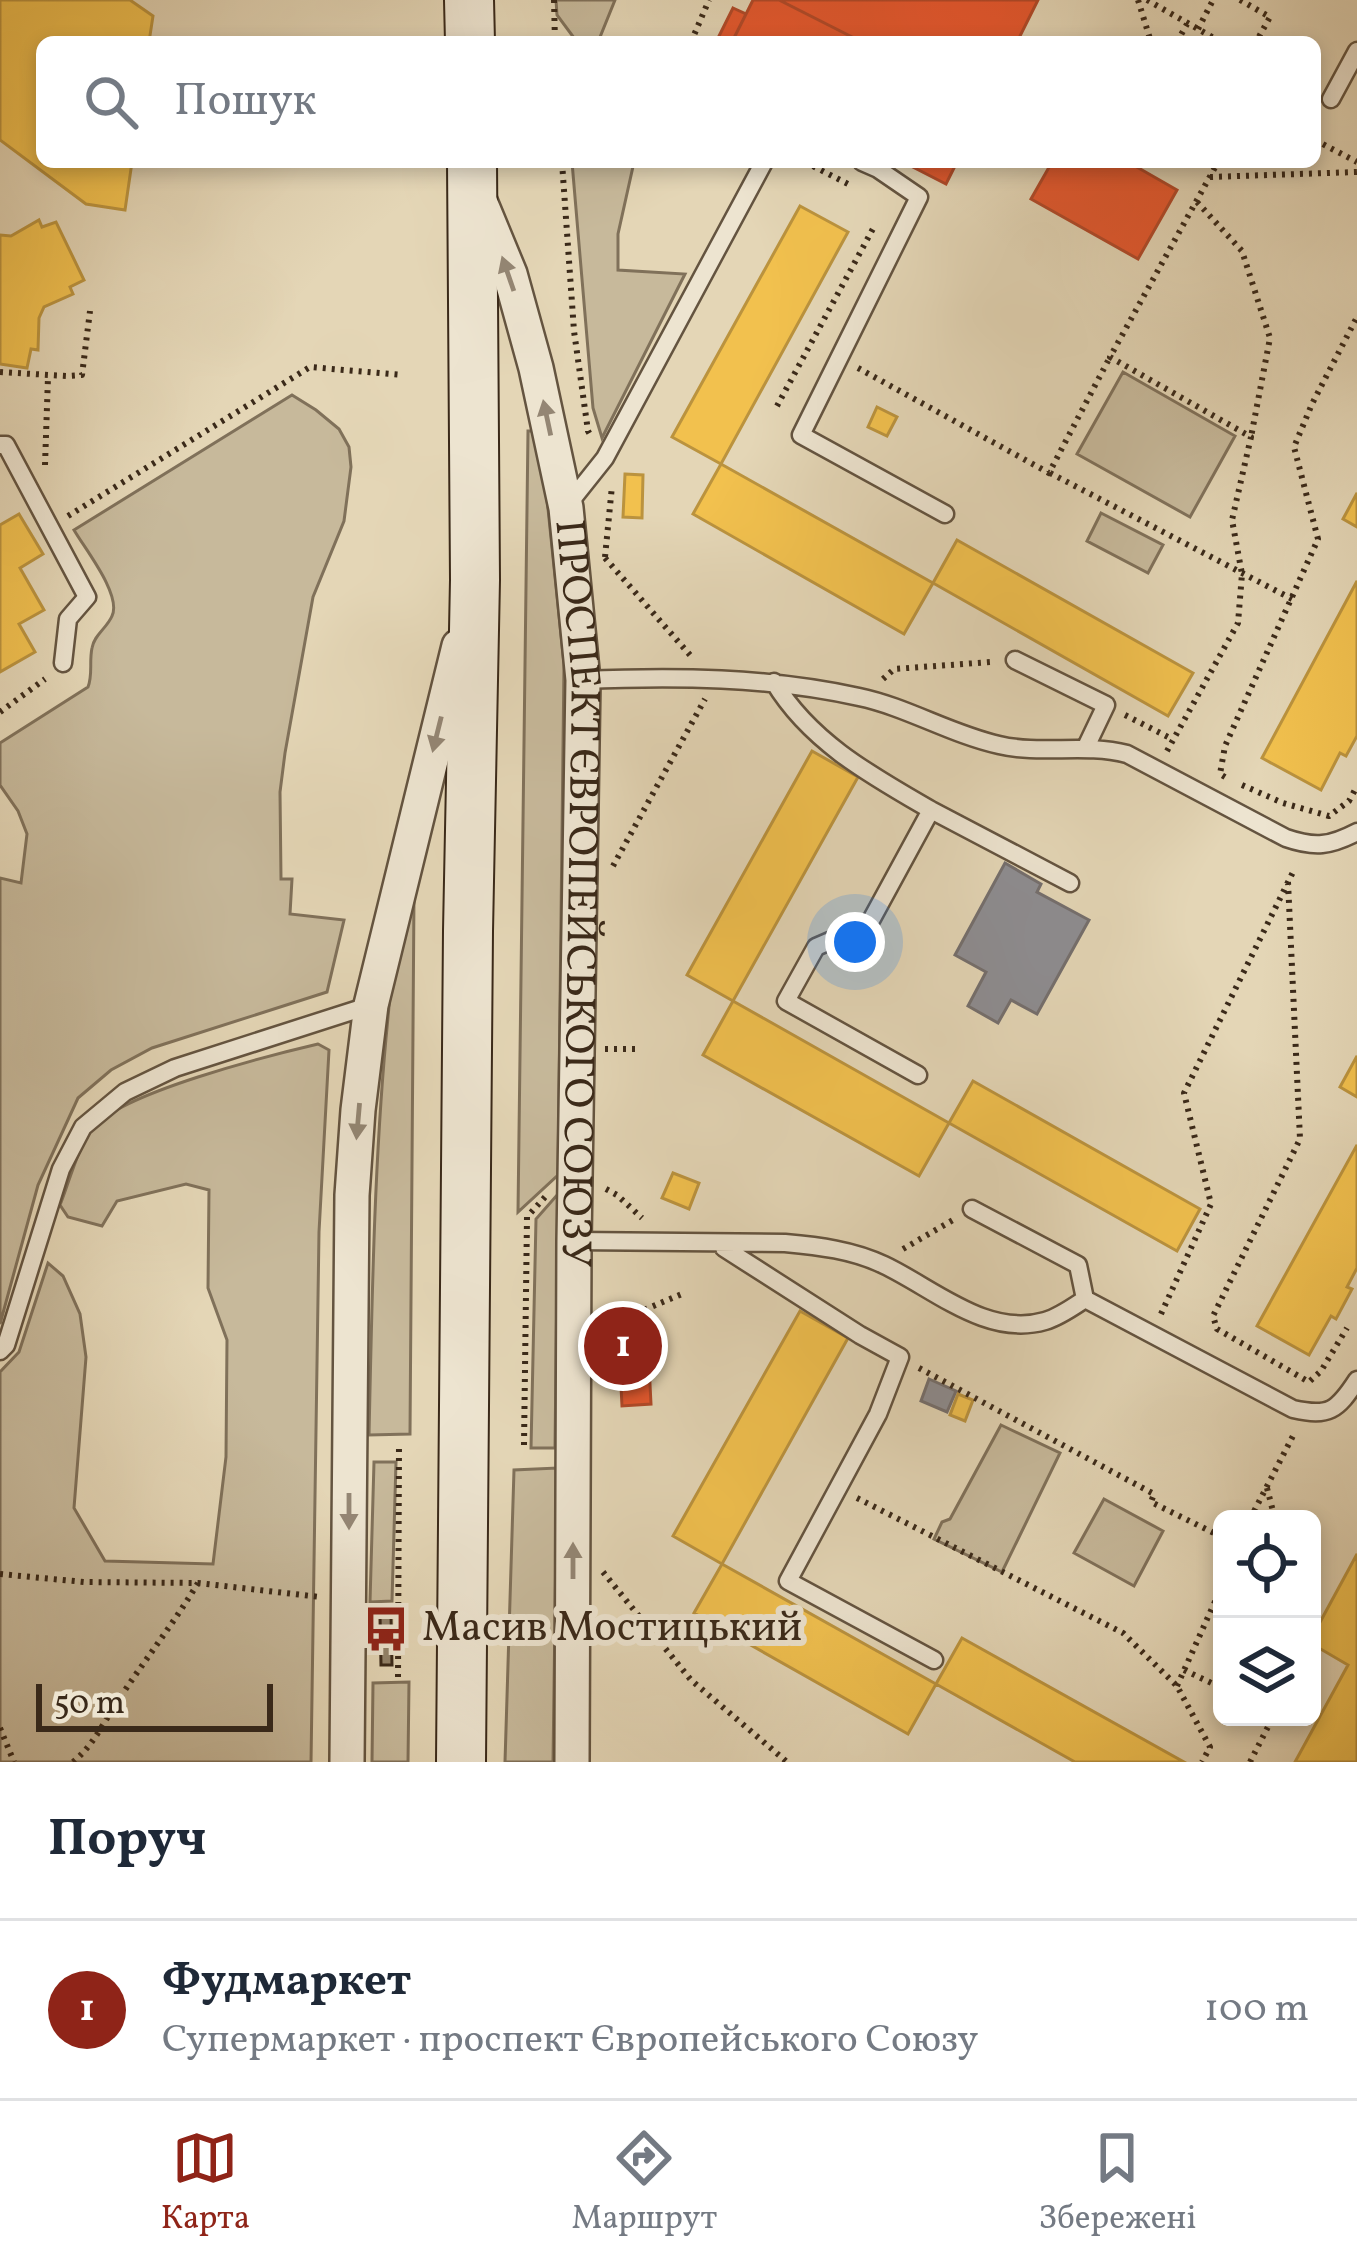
<!DOCTYPE html>
<html lang="uk">
<meta charset="utf-8">
<style>
body{margin:0;font-family:Vollkorn,serif;background:#f2f2f3;color:#1f2937}
.controls{position:absolute;right:36px;bottom:36px;display:grid;overflow:hidden;border-radius:18px;box-shadow:0 6px 18px #0003}
.controls button{width:108px;height:108px;display:grid;place-items:center;padding:0;border:0;border-bottom:3px solid #e0e1e3;background:#fff;color:#1f2937;font:60px sans-serif}
.scale{position:absolute;left:36px;bottom:30px;width:237px;box-sizing:border-box;padding-left:12px;border:6px solid #3a2919;border-top:0;font-size:33px;line-height:42px;white-space:nowrap;color:#3a2919;-webkit-text-stroke:9px #ede4d0;paint-order:stroke}
.you{position:absolute;left:855px;top:942px;width:42px;height:42px;margin:-30px;border:9px solid #fff;border-radius:50%;background:#1a73e8;box-shadow:0 0 0 18px #1a73e833}
.badge{display:grid;place-items:center;width:78px;height:78px;border-radius:50%;background:#8f2418;color:#fff;font-size:39px;font-weight:700}
.pin{position:absolute;translate:-50% -50%;border:6px solid #fff;box-shadow:0 3px 12px #0006}
.list{margin:0;padding:0;list-style:none}
h2{display:flex;justify-content:space-between;align-items:center;height:156px;margin:0;padding:0 48px;font-size:51px}
h2 small{font-size:39px;font-weight:400;color:#747a83}
.list li{display:grid;grid-template-columns:78px 1fr auto;gap:36px;align-items:center;box-sizing:border-box;height:180px;padding:0 48px;border-top:3px solid #e0e1e3}
.list b{display:block;font-size:45px;white-space:nowrap}
.list p{margin:0;font-size:39px;white-space:nowrap;color:#747a83}
.list em{font-size:39px;font-style:normal;color:#747a83}
.icon{flex:none;width:66px;height:66px;fill:none;stroke:currentColor;stroke-width:2;stroke-linecap:round;stroke-linejoin:round}
.map{position:relative;flex:none;width:1357px;height:1762px;overflow:hidden}
.search{position:absolute;background:#fff;box-shadow:0 6px 18px #0003;left:36px;right:36px;top:36px;height:132px;display:flex;align-items:center;gap:30px;box-sizing:border-box;padding:0 42px;border-radius:18px;color:#747a83;font-size:45px}
.sheet{height:336px;background:#fff}
nav{display:flex;justify-content:space-around;align-items:center;box-sizing:border-box;height:168px;border-top:3px solid #e0e1e3;background:#fff;font-size:33px;color:#747a83}
nav a{display:grid;justify-items:center;gap:6px}
nav .on{color:#8f2418}
.map>svg:first-child{display:block}
.green{fill:#c7b99b;stroke:#80715a;stroke-width:3}
.homes{fill:#f2c14e;stroke:#bb933e;stroke-width:3}
.shops{fill:#e4572e;stroke:#b14928;stroke-width:3}
.industry{fill:#8d8d92;stroke:#746f6e;stroke-width:3}
.building{fill:#92836b;stroke:#3a2919;stroke-width:3}
.lines{fill:none;stroke-linecap:round;stroke-linejoin:round}
.service-casing{stroke:#645440;stroke-width:21}
.minor-casing{stroke:#645440;stroke-width:38}
.secondary-casing{stroke:#3a2919;stroke-width:52}
.path{stroke:#3a2919;stroke-width:6;stroke-dasharray:3 6;stroke-linecap:butt}
.service{stroke:#ede4d0;stroke-width:16}
.minor{stroke:#ede4d0;stroke-width:33}
.secondary{stroke:#ede4d0;stroke-width:48}
.oneway{fill:#948674}
.labels{text-anchor:middle;dominant-baseline:central;stroke-width:12;stroke-linejoin:round;paint-order:stroke}
.street-label{font-size:42px;fill:#3a2919;stroke:#ede4d0}
.poi-label{font-size:42px;fill:#3a2919;stroke:#ede4d0;text-anchor:start}
</style>
<div class="map">
<svg width="1357" height="1762" viewBox="0 0 1357 1762">
<rect width="100%" height="100%" fill="#e4d6b6"/>
<filter id="stains"><feTurbulence type="fractalNoise" baseFrequency=".00167" numOctaves="4"/><feColorMatrix values="0 0 0 0 .2 0 0 0 0 .09 0 0 0 0 .02 0 0 0 .5 -.17"/></filter>
<radialGradient id="worn" r=".72"><stop offset=".6" stop-color="#630" stop-opacity="0"/><stop offset="1" stop-color="#630" stop-opacity=".3"/></radialGradient>
<path class="green" d="M556,0H615L598,42H577L557,15Z
M572,162H634L618,234V270L685,274L602,438L593,408Z
M1123,372L1235,436L1190,517L1077,454Z
M292,395L316,410L339,429L349,447L351,467L344,521L313,597L285,753L280,792L281,879H292L290,914L344,920L327,992L152,1048L111,1070L78,1098L38,1185L0,1324V878L21,883L27,834L18,811L0,785V743L88,687C93,674 89,662 92,648C94,635 107,628 112,616C122,595 85,549 74,530Z
M528,431H540L564,664L558,1175L518,1212Z
M1101,513L1163,545L1148,573L1087,541Z
M414,895L410,1434L369,1435C372,1302 374,1170 386,1038C391,991 392,937 414,895Z
M318,1044L329,1050L319,1232L311,1762H0V1372L19,1352L48,1263L63,1276L80,1314L86,1357L74,1508L105,1561L213,1564L226,1457L227,1340L208,1288L209,1190L186,1184L117,1201L102,1226L68,1217L60,1205C69,1183 78,1146 93,1128C120,1093 271,1055 318,1044Z
M558,1194L555,1448H531L536,1219Z
M1001,1425L1060,1453L1002,1572L934,1539L942,1522L950,1519Z
M374,1462H396L392,1601L370,1602Z
M557,1468L553,1762H505L514,1470Z
M1104,1499L1163,1531L1134,1586L1074,1553Z
M409,1682L408,1762H372L373,1683Z"/>
<path class="homes" d="M0,0H130L153,16L149,42H42V162H132L125,210L86,204L0,140Z
M800,206L848,232L721,464L672,437Z
M39,220L42,227L56,222L84,280L70,287L73,294L44,307L39,318L38,350L31,349L27,368L0,364V235L11,236Z
M877,407L897,417L887,436L868,427Z
M721,464L933,583L904,634L693,514Z
M625,474L643,475L642,518L623,517Z
M1357,493V527L1343,519Z
M19,514L43,554L20,568L44,610L19,624L35,652L0,672V525Z
M957,540L1193,673L1168,716L933,583Z
M1357,581V736L1346,756L1340,753L1321,790L1262,758Z
M812,751L858,777L733,1001L687,975Z
M733,1001L949,1123L919,1176L703,1055Z
M1357,1056V1097L1340,1087Z
M973,1081L1200,1209L1177,1251L949,1123Z
M1357,1145V1268L1347,1287L1352,1289L1336,1319L1331,1316L1309,1355L1257,1326Z
M673,1173L699,1183L689,1209L662,1198Z
M800,1311L848,1338L722,1564L673,1536Z
M958,1394L973,1400L965,1421L950,1415Z
M1357,1554V1762H1295L1348,1665L1312,1644V1637Z
M722,1564L936,1684L908,1734L694,1613Z
M962,1638L1184,1762H1075L936,1684Z"/>
<path class="shops" d="M753,0H779L862,42H732Z
M779,0H1038L1017,42H862Z
M733,8L746,14L732,42H716Z
M903,162H957L946,184Z
M1052,162H1128L1177,190L1138,259L1031,199Z
M647,1325L651,1404L622,1406L618,1327Z"/>
<path class="industry" d="M1005,863L1041,884L1037,892L1089,920L1037,1014L1011,1000L998,1023L968,1006L986,972L955,955Z
M929,1379L956,1391L947,1412L921,1401Z"/>
<path class="building" d="M380,1615H391L392,1665H381Z"/>
<g class="lines">
<g class="service-casing">
<path id="service" d="M1331,99L1357,51
M862,162L878,169L919,197L801,435L945,514
M0,445H6L87,597L68,619L63,663
M566,507L605,458L764,162
M1015,660L1106,705L1086,747
M583,680C675,676 768,677 859,697C907,707 950,734 999,745C1041,755 1084,743 1127,754L1286,838C1315,848 1330,846 1357,832
M774,682C810,742 872,776 931,810L869,924L816,947L786,1001L918,1075
M931,810L1070,883
M972,1209L1078,1265L1085,1299
M574,1241L785,1243C818,1246 853,1250 884,1265C933,1288 987,1338 1045,1321C1059,1317 1073,1307 1085,1299L1293,1409C1329,1417 1337,1411 1357,1380
M724,1248L860,1335L900,1357L878,1414L788,1581L934,1660
M0,1351L6,1345L61,1169L83,1127L125,1092L175,1068L371,1005"/>
</g>
<g class="minor-casing">
<g id="minor">
<path id="s1" d="M479,199L510,274L536,368L566,508L583,680L574,1241L572,1762"/>
<path d="M347,1762L352,1195L358,1110L371,1005L459,646"/>
</g>
</g>
<g class="secondary-casing">
<path id="secondary" d="M469,0L470,42
M461,1762L468,931L475,580L472,162"/>
</g>
<path class="path" d="M554,0L555,42
M1138,0L1151,42
M1147,0L1221,42
M1240,0L1270,17L1256,42
M1198,29L1213,0
M691,42L709,0
M1177,42L1187,24
M1315,140L1357,162
M562,162L574,331L588,431L592,438
M805,162L848,184
M1210,177L1357,172
M1197,202L1242,251L1270,338L1251,437
M858,368L1049,473L1110,357
M0,372L66,376L82,375L90,311
M777,406L875,225
M45,465L48,377
M1050,473L1292,599
M68,516L310,367L402,375
M605,557L612,486
M605,558L690,655
M883,679L894,669L991,662
M0,712L45,679
M1125,715L1172,739
M1167,751L1238,623L1242,574L1232,520L1251,437L1110,357L1218,162
M1225,777L1220,774L1225,746L1318,539L1294,447L1312,404L1357,317
M1242,785L1283,803L1329,816L1349,801L1357,786
M613,866L705,699
M1288,882L1300,1139L1213,1316L1217,1329L1309,1382L1321,1371L1347,1328
M605,1049H639
M606,1189L617,1195L642,1218
M903,1249L953,1220
M1161,1314L1211,1204L1184,1093L1295,868
M603,1327L682,1294
M919,1368L1154,1494L1151,1502L1222,1537
M524,1445L527,1217L545,1197
M1267,1488L1275,1519
M857,1498L1123,1633L1177,1686L1210,1747L1202,1762
M1250,1519L1295,1432
M603,1572L691,1680L787,1762
M0,1574L84,1582L198,1583L320,1597
M1184,1670L1222,1688
M398,1677L399,1445
M1177,1686L1222,1586
M0,1728L14,1762
M73,1762C96,1743 106,1717 123,1693C148,1656 175,1621 198,1583
M1250,1762L1273,1717"/>
<use href="#service" class="service"/>
<use href="#minor" class="minor"/>
<use href="#secondary" class="secondary"/>
</g>
<defs><path id="oneway-solid" d="M-6-.8H1V-3.2L6.5 0L1 3.2V.8H-6Z" transform="scale(3)"/></defs>
<g class="oneway">
<use href="#oneway-solid" transform="translate(508 274) rotate(-109)"/>
<use href="#oneway-solid" transform="translate(547 418) rotate(-102)"/>
<use href="#oneway-solid" transform="translate(437 734) rotate(104)"/>
<use href="#oneway-solid" transform="translate(358 1121) rotate(95)"/>
<use href="#oneway-solid" transform="translate(349 1511) rotate(90)"/>
<use href="#oneway-solid" transform="translate(573 1561) rotate(-90)"/>
</g>
<defs>
<g id="bus-bare" transform="scale(3.6)"><path d="M-5-6H5V4H4V6H2V4H-2V6H-4V4H-5ZM-3.5-4V0h7V-4ZM-3.5 1.2v1.5H-2V1.2ZM2 1.2v1.5H3.5V1.2Z" fill="#8f2418" stroke="#ede4d0" stroke-width="2.5" paint-order="stroke"/></g>
</defs>
<g fill-rule="evenodd">
<use href="#bus-bare" x="386" y="1629"/>
</g>
<g class="labels">
<g class="street-label">
<text stroke="none"><textPath href="#s1" startOffset="708">ПРОСПЕКТ ЄВРОПЕЙСЬКОГО СОЮЗУ</textPath></text>
</g>
<g class="poi-label">
<text x="422" y="1629">Масив Мостицький</text>
</g>
</g>
<rect width="100%" height="100%" filter="url(#stains)"/>
<rect width="100%" height="100%" fill="url(#worn)"/>
</svg>
<div class="controls">
<button><svg class="icon" aria-label="locate" viewBox="0 0 24 24"><circle cx="12" cy="12" r="6"/><path d="M12 2v4M12 18v4M2 12h4M18 12h4"/></svg></button>
<button><svg class="icon" aria-label="layers" viewBox="0 0 24 24"><path d="M12 4l9 5-9 5-9-5zM3 14l9 5 9-5"/></svg></button>
</div>
<div class="scale">50 m</div>
<div class="you"></div>
<div class="pin badge" style="left:623px;top:1346px">1</div>
<div class="search"><svg class="icon" aria-label="search" viewBox="0 0 24 24"><circle cx="10" cy="10" r="6"/><path d="M15 15l6 6"/></svg>Пошук</div>
</div>
<section class="sheet">
<h2>Поруч<small></small></h2>
<ul class="list">
<li><span class="badge">1</span><div><b>Фудмаркет</b><p>Супермаркет · проспект Європейського Союзу</p></div><em>100 m</em></li>
</ul>
</section>
<nav>
<a class="on"><svg class="icon" aria-label="map" viewBox="0 0 24 24"><path d="M3 6l6-2 6 2 6-2v14l-6 2-6-2-6 2zM9 4v14M15 6v14"/></svg>Карта</a>
<a><svg class="icon" aria-label="directions" viewBox="0 0 24 24"><path d="M12 3l9 9-9 9-9-9zM9 14v-3h6M13 9l2 2-2 2"/></svg>Маршрут</a>
<a><svg class="icon" aria-label="saved" viewBox="0 0 24 24"><path d="M7 4h10v16l-5-4-5 4z"/></svg>Збережені</a>
</nav>
